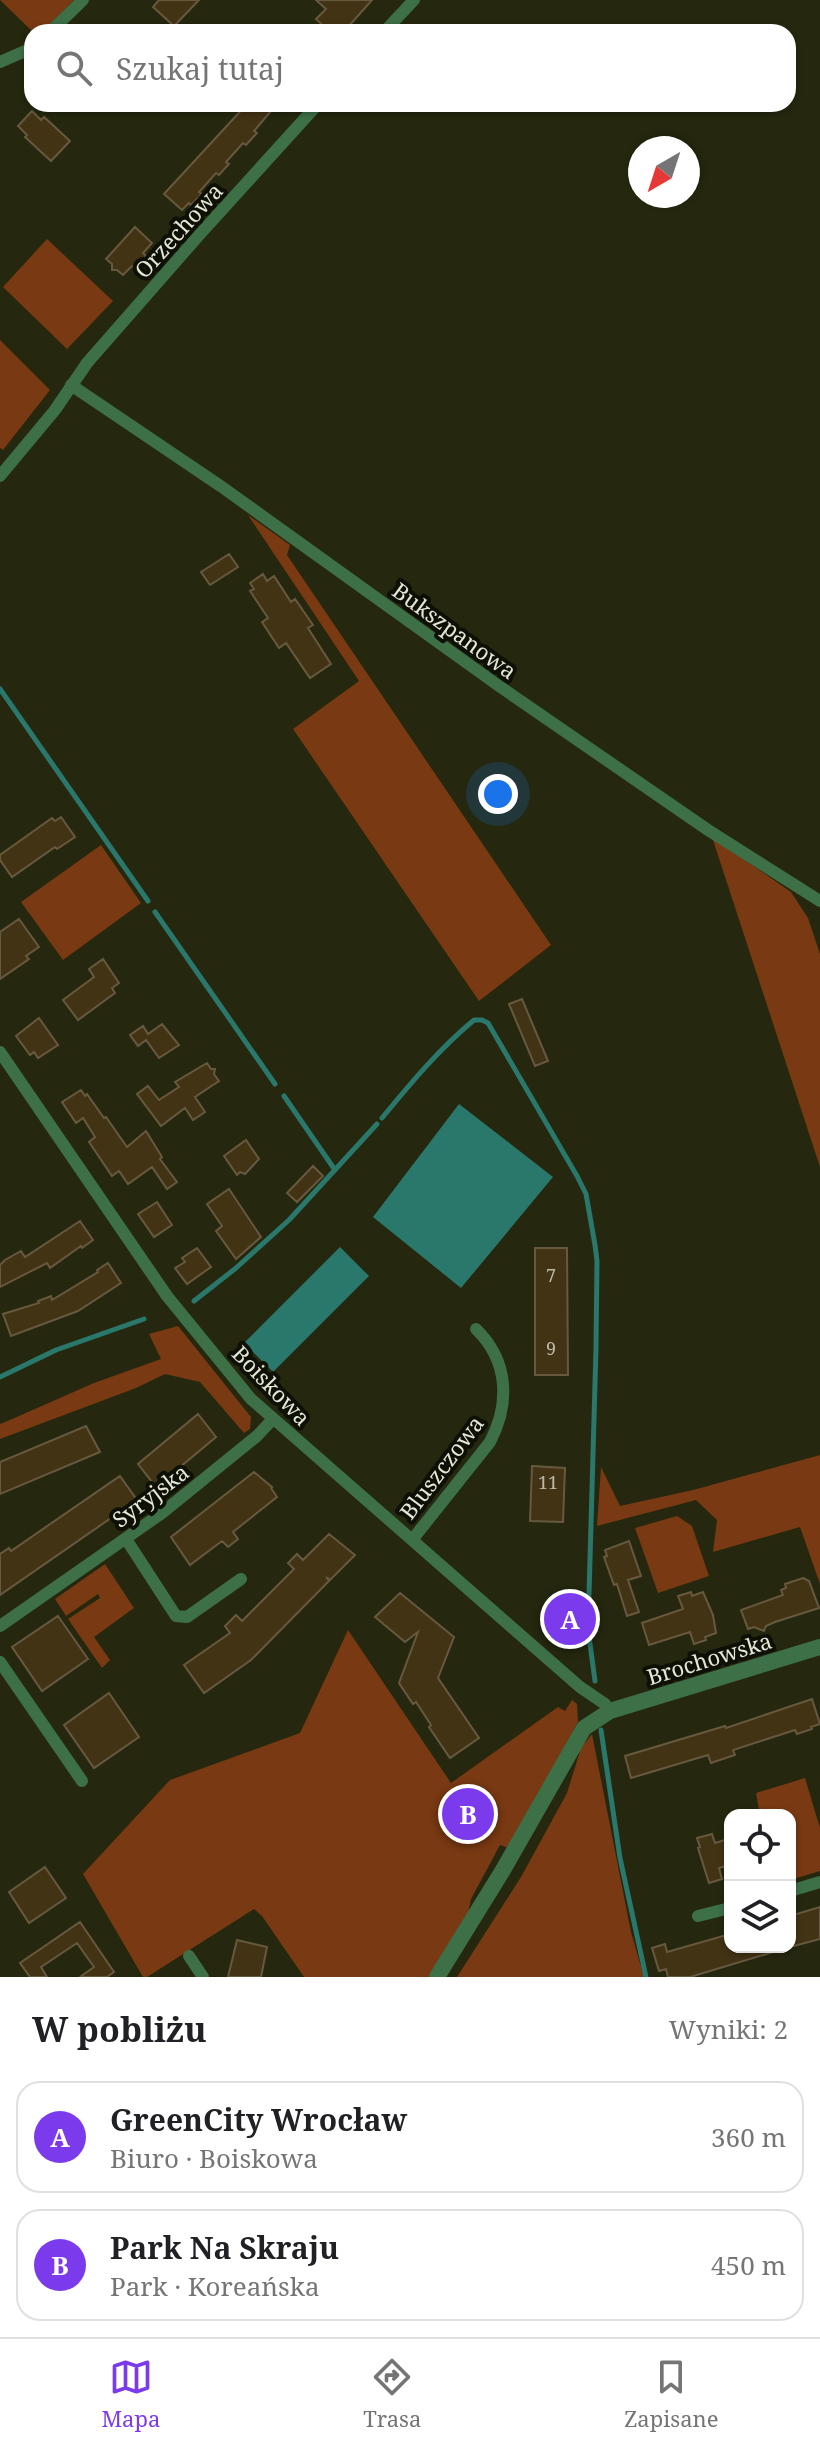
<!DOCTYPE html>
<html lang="pl">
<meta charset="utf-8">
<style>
body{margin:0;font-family:"Noto Serif",serif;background:#f6f6f6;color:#202124}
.controls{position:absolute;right:24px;bottom:24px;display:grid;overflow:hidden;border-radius:16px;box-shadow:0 2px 6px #0004}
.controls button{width:72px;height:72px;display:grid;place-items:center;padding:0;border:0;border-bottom:2px solid #e0e0e0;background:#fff;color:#202124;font:40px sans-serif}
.compass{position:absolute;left:628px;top:136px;width:72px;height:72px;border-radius:50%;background:#fff;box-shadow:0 2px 6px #0004;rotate:219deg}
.you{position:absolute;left:498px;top:794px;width:28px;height:28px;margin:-20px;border:6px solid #fff;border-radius:50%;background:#1a73e8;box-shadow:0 0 0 12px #1a73e833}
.badge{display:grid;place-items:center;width:52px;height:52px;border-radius:50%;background:#7c3aed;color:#fff;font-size:26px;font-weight:700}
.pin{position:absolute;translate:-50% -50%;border:4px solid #fff;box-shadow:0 2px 8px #0006}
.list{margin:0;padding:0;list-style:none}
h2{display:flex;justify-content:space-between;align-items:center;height:104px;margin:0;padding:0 32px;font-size:34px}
h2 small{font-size:26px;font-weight:400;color:#757577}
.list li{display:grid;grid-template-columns:52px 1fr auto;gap:24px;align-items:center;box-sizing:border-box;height:112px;margin:0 16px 16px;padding:0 16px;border:2px solid #e0e0e0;border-radius:24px}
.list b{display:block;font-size:30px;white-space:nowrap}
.list p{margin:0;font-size:26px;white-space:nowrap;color:#757577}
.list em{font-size:26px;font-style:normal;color:#757577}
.icon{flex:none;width:44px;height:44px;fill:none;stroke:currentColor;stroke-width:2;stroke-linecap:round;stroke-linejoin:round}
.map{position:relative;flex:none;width:820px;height:1977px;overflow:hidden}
.search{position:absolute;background:#fff;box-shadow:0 2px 6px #0004;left:24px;right:24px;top:24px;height:88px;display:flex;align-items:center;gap:20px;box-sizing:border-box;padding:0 28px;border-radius:24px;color:#757577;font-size:30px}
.sheet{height:360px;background:#fff}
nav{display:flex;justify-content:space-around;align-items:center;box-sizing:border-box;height:112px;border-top:2px solid #e0e0e0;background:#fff;font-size:22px;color:#757577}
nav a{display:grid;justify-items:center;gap:4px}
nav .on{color:#7c3aed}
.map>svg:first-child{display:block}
.green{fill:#793912}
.water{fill:#2a776c}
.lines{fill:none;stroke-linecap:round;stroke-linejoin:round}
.stream{stroke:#2a776c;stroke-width:5}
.building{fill:#433315;stroke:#67593f;stroke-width:2}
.minor{stroke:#3d7047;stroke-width:12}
.tertiary{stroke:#3d7047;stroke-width:16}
.labels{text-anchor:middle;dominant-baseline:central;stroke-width:8;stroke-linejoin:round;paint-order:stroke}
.number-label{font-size:18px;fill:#bcbaa6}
.street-label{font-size:22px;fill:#e4e7d7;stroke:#0e1005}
</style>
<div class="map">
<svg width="820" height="1977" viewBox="0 0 820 1977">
<rect width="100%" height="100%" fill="#25280e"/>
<path class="green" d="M0,0H74L43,32H33Z
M47,239L113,301L67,349L3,287Z
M0,340L50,390L3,450L0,448Z
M248,515L290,545L287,555L551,945L479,1001L293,729L359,681Z
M712,837L791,892L808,918L820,954V1167Z
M101,845L141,903L63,960L21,902Z
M178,1326L251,1417L250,1429L244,1433L200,1382L165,1374L136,1388L0,1439V1424L3,1423L94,1383L161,1359L149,1334Z
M820,1455V1584L800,1527L713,1552L717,1520L696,1500L597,1526L601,1467L620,1506L693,1490Z
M677,1516L692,1526L709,1576L658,1593L635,1528Z
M105,1564L134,1608L94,1637L110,1660L102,1668L68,1619L100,1598L98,1594L66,1616L55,1599Z
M348,1630L451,1783L558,1707L565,1711L572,1700L577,1704L578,1722L509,1848L500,1845L471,1899L467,1918L429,1977H304L262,1916L254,1909L147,1977H143L83,1874L170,1780L300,1733Z
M592,1734L631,1932L644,1977H457L521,1877L567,1793L581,1748Z
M805,1778L820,1828V1871L790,1880V1815H760L756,1793Z"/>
<path class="water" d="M459,1104L553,1177L461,1288L373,1217Z
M340,1247L369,1276L273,1372L244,1343Z"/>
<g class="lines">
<path class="stream" d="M0,689L148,901
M155,912L275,1084
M284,1096L335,1170
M382,1118C410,1084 439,1049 474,1020H482L488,1023L577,1176L586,1194L595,1245L597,1261L596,1349L588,1629L595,1681
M194,1301L236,1268L289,1220L377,1124
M0,1377L56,1350L144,1319
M601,1730L620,1858L646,1977"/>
</g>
<path class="building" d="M159,0H199L174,26L153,7Z
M316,0H372L348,27L346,25L340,32H330L316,19L326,9Z
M247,104H277L254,131L257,133L246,145L243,143L235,152L226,162L229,164L219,175L216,173L208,182L199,192L202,194L191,205L189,203L182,210L164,194Z
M32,111L41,120L44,117L70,141L51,161L25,137L27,135L18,126Z
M135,227L152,243L143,253L146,256L135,268L132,266L123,275L117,270H112V264L106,259Z
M229,554L238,567L210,585L201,572Z
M263,574L267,581L274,576L291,602L295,599L313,625L308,628L331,664L310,678L286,643L279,648L262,622L268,618L250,591L254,589L250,583Z
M61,817L75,837L57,849L55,847L12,877L0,860V855L52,818L55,821Z
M19,919L39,947L26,956L29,959L0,979V932Z
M103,959L119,983L112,988L115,993L78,1020L63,1000L94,977L89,969Z
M522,999L548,1061L535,1066L509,1004Z
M39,1018L58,1045L38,1058L34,1052L30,1055L16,1036Z
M162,1024L179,1045L159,1058L146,1040L138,1046L130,1035L143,1026L148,1034Z
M207,1063L211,1069H215L214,1074L219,1081L195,1097L205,1112L193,1120L185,1108L161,1126L137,1094L148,1086L159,1100L179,1087L175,1082Z
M81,1090L85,1096L87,1094L104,1118L106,1117L127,1147L146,1131L162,1157L160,1159L177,1182L167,1189L152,1167L128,1184L119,1171L112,1176L89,1142L95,1137L83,1118L76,1123L62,1102Z
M246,1140L259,1159L245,1174L240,1172L237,1175L224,1156Z
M313,1166L323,1176L297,1202L287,1193Z
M229,1189L261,1237L236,1259L216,1231L222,1226L207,1204Z
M157,1202L172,1225L154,1237L138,1214Z
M80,1221L93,1240L82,1248L81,1246L50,1268L47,1263L0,1287V1265L5,1260L21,1251L25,1257Z
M197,1248L211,1267L187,1284L175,1268L185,1262L182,1258Z
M535,1248H567L568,1375H535Z
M108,1263L121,1283L78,1311L11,1336L3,1314L39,1303L38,1301L51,1296L52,1300L98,1272L97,1270Z
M198,1414L216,1437L156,1487L138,1464Z
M86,1426L100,1452L0,1494V1462Z
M532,1466L565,1468L563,1522L530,1521Z
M254,1472L272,1487L271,1488L277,1497L233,1532L238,1539L228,1547L222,1541L190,1565L171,1537Z
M120,1476L137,1500L0,1595V1554L9,1548L11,1551Z
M329,1534L355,1555L330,1580L326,1577L329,1581L251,1660L204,1693L184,1665L230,1633L225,1626L236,1615L242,1621L294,1569L288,1563L297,1554L303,1560Z
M629,1541L641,1576L628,1580L639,1612L627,1616L617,1584L614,1585L604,1557L607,1556L605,1550Z
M803,1578L809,1581L819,1608L775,1622L766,1626L764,1631L754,1627L748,1629L741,1610L783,1595L781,1590L786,1588L785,1584Z
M691,1592L692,1596L703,1592L713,1615L716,1633L705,1637L706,1640L694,1644L690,1632L649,1645L642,1623L683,1609L678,1596Z
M400,1593L454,1637L438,1678L479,1738L450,1758L429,1727L431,1725L416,1702L413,1704L399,1683L418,1632L405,1642L375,1617Z
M58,1616L88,1659L42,1691L12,1647Z
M109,1693L139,1737L94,1768L64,1725Z
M812,1699L820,1724L811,1727L812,1729L797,1734L795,1730L733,1750L735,1755L711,1763L708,1755L631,1778L625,1756L725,1726L726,1728Z
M712,1834L715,1843L728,1839L730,1865L719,1868L722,1879L709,1883L698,1848L700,1847L697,1838Z
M45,1867L66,1898L29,1923L9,1892Z
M820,1907V1939L790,1947V1916Z
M80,1922L114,1972L107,1977H80L94,1967L77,1943L41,1967L47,1977H30L20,1963Z
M730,1934V1947H780V1950L690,1977H668L666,1969L659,1971L652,1948L665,1944L667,1952Z
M237,1940L267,1947L261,1977H228Z"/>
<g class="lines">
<path class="minor" d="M50,32L83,0
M384,32L414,0
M0,62L32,48
M71,385L222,487L499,686L708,830L820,901
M0,476L55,410L87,363L200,234L318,104
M0,1052L167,1296L251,1399L580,1687L605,1704L610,1711
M126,1539L176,1616L187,1617L241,1579
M412,1540L490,1442C510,1404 509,1361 476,1329
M0,1626L162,1513L257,1436L272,1420
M0,1662L82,1781
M790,1891L820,1882
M698,1916L730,1908
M189,1956L203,1977"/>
<path class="tertiary" d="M437,1977L503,1870L584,1728L610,1711L820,1647"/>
</g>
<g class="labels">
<g class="number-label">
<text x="551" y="1275">7</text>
<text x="551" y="1348">9</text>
<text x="548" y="1482">11</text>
</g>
<g class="street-label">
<text transform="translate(178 230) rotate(-48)">Orzechowa</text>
<text transform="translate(455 630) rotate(36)">Bukszpanowa</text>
<text transform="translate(272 1385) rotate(46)">Boiskowa</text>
<text transform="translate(441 1467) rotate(-53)">Bluszczowa</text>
<text transform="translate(150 1495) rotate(-37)">Syryjska</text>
<text transform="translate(709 1658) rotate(-17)">Brochowska</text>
</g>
</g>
</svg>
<div class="controls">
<button><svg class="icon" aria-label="locate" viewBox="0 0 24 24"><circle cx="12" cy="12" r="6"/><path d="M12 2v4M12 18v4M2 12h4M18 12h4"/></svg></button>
<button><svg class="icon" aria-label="layers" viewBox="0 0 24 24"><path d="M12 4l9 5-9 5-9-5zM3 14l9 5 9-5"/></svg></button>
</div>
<svg class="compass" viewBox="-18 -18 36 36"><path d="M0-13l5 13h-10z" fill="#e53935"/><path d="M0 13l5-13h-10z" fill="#757577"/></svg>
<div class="you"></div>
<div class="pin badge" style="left:570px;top:1619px">A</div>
<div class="pin badge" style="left:468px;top:1814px">B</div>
<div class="search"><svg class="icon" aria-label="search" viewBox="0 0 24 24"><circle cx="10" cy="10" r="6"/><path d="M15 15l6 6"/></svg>Szukaj tutaj</div>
</div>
<section class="sheet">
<h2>W pobliżu<small>Wyniki: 2</small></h2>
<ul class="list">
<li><span class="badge">A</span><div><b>GreenCity Wrocław</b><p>Biuro · Boiskowa</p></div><em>360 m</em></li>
<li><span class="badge">B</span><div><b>Park Na Skraju</b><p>Park · Koreańska</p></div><em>450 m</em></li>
</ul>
</section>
<nav>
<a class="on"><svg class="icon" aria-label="map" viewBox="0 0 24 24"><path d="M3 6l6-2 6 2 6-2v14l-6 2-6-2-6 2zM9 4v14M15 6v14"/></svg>Mapa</a>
<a><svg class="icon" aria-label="directions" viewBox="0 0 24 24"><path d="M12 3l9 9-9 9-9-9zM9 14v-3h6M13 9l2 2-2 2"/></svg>Trasa</a>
<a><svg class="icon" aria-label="saved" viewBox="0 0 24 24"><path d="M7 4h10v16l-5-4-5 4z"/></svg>Zapisane</a>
</nav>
